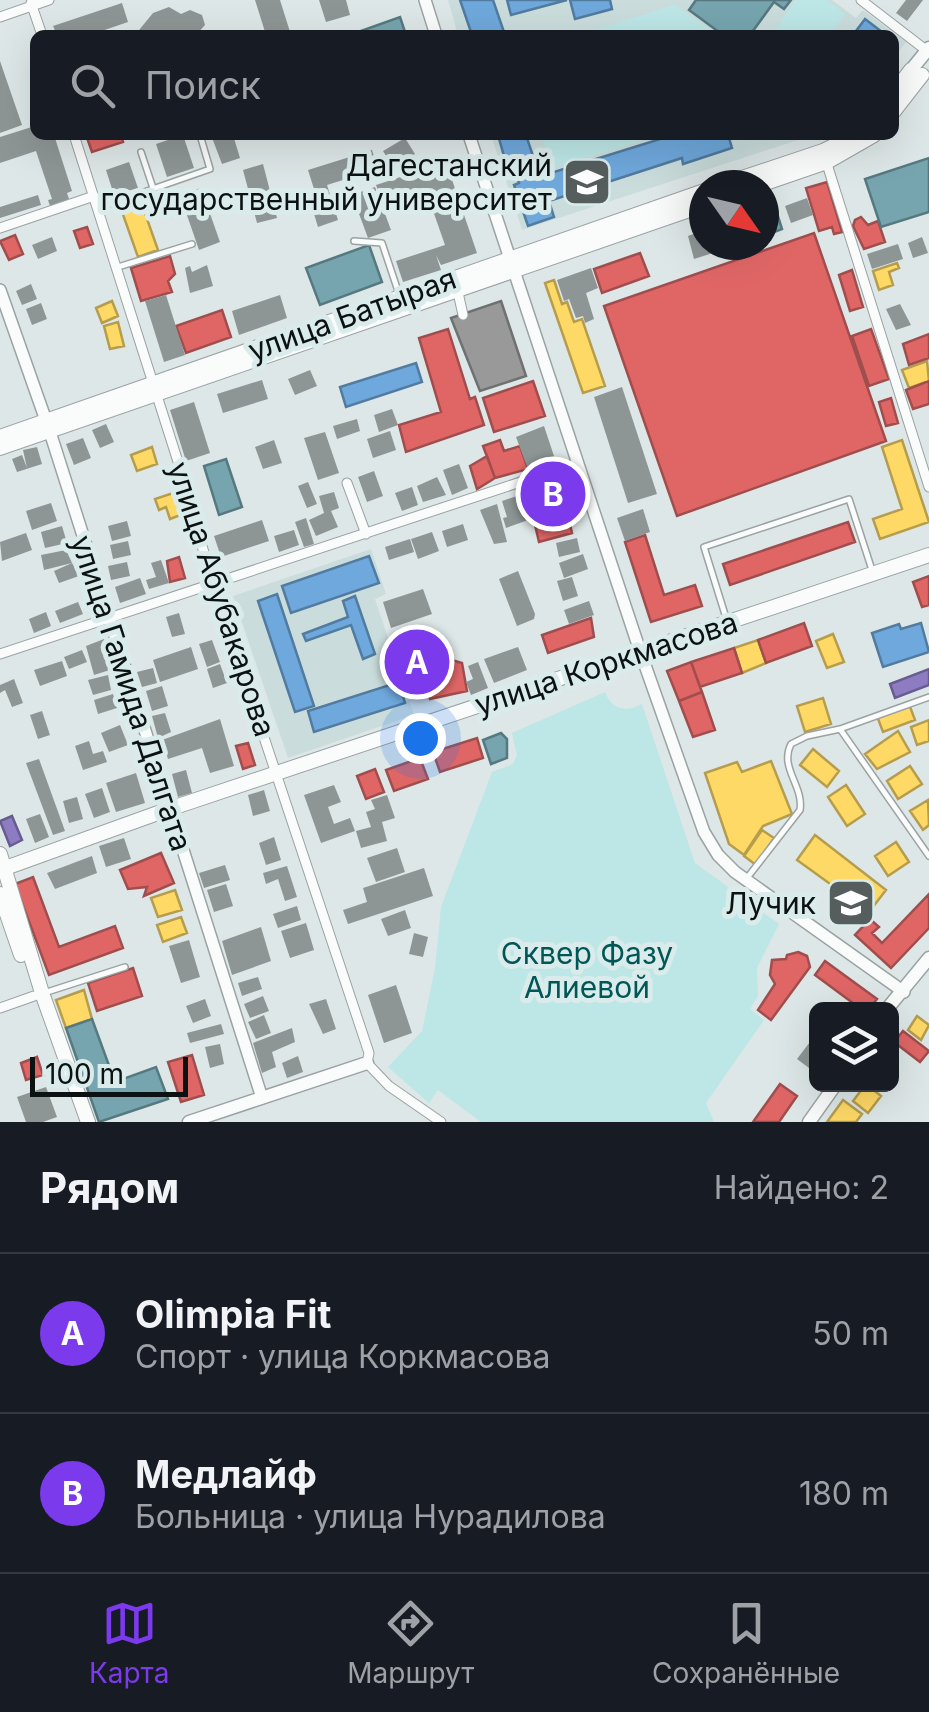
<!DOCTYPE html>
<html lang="ru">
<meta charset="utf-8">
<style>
body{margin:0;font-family:Inter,sans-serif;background:#20242c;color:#f1f3f6}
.controls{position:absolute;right:30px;bottom:30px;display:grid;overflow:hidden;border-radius:15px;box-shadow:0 10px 40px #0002}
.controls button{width:90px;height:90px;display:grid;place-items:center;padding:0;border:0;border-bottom:2px solid #363941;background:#171b24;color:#f1f3f6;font:50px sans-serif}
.compass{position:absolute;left:689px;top:170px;width:90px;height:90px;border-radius:50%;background:#171b24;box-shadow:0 10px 40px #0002;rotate:124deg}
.scale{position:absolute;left:30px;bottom:25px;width:158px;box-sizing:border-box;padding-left:10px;border:5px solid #0c1212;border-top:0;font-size:28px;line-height:35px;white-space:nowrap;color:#0c1212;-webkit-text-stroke:8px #daebeb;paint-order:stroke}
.you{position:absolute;left:420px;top:738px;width:35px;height:35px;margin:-25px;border:8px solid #fff;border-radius:50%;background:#1a73e8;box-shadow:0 0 0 15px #1a73e833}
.badge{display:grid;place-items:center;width:65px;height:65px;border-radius:50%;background:#7c3aed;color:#fff;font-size:32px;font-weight:700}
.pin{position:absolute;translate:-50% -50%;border:5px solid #fff;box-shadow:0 2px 10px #0006}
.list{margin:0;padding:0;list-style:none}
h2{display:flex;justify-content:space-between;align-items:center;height:130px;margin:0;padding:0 40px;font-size:42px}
h2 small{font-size:32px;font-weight:400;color:#9ea1a6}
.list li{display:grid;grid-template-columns:65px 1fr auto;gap:30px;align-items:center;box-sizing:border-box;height:160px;padding:0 40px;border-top:2px solid #363941}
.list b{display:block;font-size:38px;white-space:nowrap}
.list p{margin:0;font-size:32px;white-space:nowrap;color:#9ea1a6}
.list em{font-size:32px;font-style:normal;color:#9ea1a6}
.icon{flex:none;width:55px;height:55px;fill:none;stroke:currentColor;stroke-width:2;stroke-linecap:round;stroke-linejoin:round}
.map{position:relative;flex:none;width:929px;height:1122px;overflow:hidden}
.search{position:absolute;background:#171b24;box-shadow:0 10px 40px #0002;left:30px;right:30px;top:30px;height:110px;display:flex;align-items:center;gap:25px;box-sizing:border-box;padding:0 35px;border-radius:15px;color:#9ea1a6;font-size:38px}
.sheet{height:450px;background:#171b24}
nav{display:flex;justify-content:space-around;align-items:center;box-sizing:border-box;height:140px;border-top:2px solid #363941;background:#171b24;font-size:28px;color:#9ea1a6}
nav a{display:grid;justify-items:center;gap:5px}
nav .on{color:#7c3aed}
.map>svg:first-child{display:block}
.built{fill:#cadddc}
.green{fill:#bde6e6}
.homes{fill:#ffd966;stroke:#b69d4d;stroke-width:2.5}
.shops{fill:#e06666;stroke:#a04d4d;stroke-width:2.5}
.offices{fill:#8e7cc3;stroke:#675c8e;stroke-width:2.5}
.schools{fill:#6fa8dc;stroke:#517b9f;stroke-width:2.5}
.health{fill:#f6b26b;stroke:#b08250;stroke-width:2.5}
.public{fill:#76a5af;stroke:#567980;stroke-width:2.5}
.industry{fill:#999;stroke:#6f7070;stroke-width:2.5}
.building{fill:#8e9595}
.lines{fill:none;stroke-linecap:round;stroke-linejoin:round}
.service-casing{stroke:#9ba2a2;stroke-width:8}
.minor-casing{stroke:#9ba2a2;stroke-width:11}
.tertiary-casing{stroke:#9ba2a2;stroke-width:14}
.secondary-casing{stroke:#9ba2a2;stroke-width:15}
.primary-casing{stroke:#9ba2a2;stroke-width:16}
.service{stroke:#fafbfb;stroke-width:5}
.minor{stroke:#fafbfb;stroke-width:9}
.tertiary{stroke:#fafbfb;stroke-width:11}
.secondary{stroke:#fafbfb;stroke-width:12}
.primary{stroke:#fafbfb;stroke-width:14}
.labels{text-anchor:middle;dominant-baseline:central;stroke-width:10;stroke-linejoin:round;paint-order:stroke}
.poi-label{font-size:30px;fill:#0c1212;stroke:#daebeb;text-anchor:end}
.street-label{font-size:30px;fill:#0c1212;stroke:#daebeb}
.park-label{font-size:30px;fill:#005756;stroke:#daebeb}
</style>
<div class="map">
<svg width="929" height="1122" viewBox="0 0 929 1122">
<rect width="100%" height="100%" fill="#dee7e7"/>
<path class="built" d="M448,0H832L856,18L863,10L906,42L894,58V35H458Z
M491,135H813L522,230Z
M371,549L386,594L375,599L414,715L288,758L233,596Z"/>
<path class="green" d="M796,0H826L845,14L830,35H771Z
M675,5L717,35H578Z
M541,135H660L552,168Z
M605,692C611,709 626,713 642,704L695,863L779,924L757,968L758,996L750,1009L764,1020L706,1103L714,1122H481L438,1090L429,1103L388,1067L422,1031L435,968L441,907L492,772L513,764L517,755L512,733Z"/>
<path class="homes" d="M140,199L158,250L138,257L120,206Z
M897,263L899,268L889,272L893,285L879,290L873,271Z
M554,280L562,304L567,302L574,322L582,319L605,386L583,393L545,283Z
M112,301L118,316L102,323L96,308Z
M118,322L124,346L110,349L104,326Z
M927,361L929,381L909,388L902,370Z
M902,440L929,522L880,539L873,519L902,509L882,447Z
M152,447L157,464L137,471L131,455Z
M176,492L183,514L170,519L166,507L159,510L155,499Z
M833,634L844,662L827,668L816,641Z
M758,640L766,663L742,673L734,648Z
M823,698L831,724L805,732L797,706Z
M909,704L915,720L883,732L877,716Z
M929,720V741L917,745L911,727Z
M898,731L910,752L877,769L865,754Z
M813,749L839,771L827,787L800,765Z
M771,761L792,814L763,826L744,855L729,844L705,773L737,762L742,772Z
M910,766L922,784L898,799L887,781Z
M846,785L865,814L847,826L828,797Z
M928,800L929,825L923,830L910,811Z
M762,830L774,838L756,865L744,856Z
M815,835L886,890L869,912L797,860Z
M896,842L909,862L888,876L875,856Z
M175,890L182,910L158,917L151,898Z
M181,917L187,933L163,942L157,925Z
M84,990L92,1019L66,1028L56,1000Z
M917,1016L929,1025L921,1040L908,1030Z
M866,1084L881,1096L868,1113L853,1101Z
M843,1100L862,1114L856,1122H827Z"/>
<path class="shops" d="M86,135H121L123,142L92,152Z
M827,182L842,232L834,234L832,227L819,231L806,188Z
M861,217L868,225L878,221L885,242L864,249L853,226L855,220Z
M87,227L93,244L80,248L74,231Z
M814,233L886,441L677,516L604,306Z
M15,235L23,254L9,260L0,241Z
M640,253L649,276L602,293L594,269Z
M170,256L175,274L168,281L172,292L141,301L131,268Z
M852,270L863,307L850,311L839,275Z
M222,310L231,337L186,353L176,326Z
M448,329L470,399L475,397L484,425L406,452L399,425L441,412L419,338Z
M871,329L889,379L869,386L852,336Z
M929,334V358L909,365L903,344Z
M533,381L545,416L494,432L483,398Z
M929,381V404L913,409L906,390Z
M891,398L898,423L886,426L879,402Z
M500,440L504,451L520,446L528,469L495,478L483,446Z
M487,456L495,478L477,489L470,466Z
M566,507L572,533L539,542L535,525L553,521L551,512Z
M848,522L855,542L730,585L723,564Z
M645,535L664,595L695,585L702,606L651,622L625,542Z
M179,557L185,578L170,582L167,561Z
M929,576V605L922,607L913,582Z
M591,618L594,637L548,653L542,635Z
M804,623L812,646L766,663L758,640Z
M734,648L742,673L700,687L691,662Z
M441,657L462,663L467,691L430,699L424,674Z
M691,662L702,692L679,701L667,671Z
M702,692L715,730L693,737L679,701Z
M477,738L483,758L440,772L433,752Z
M248,743L255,765L243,769L236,746Z
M420,758L428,779L394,791L386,770Z
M375,769L384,792L366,799L357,776Z
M161,853L174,883L144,896L147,887L128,889L120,870Z
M33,877L59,947L115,926L123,948L49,975L15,884Z
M929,894V928L891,968L855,935L870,919L879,927L872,933L882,943Z
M798,952L807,956L810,967L771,1020L758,1010L775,984L770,975L772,960L786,959L787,955Z
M825,961L877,999L869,1009H861L815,975Z
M133,968L142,996L97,1011L88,983Z
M903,1031L929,1051L920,1062L894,1042Z
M192,1055L204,1095L181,1102L168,1062Z
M37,1057L43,1075L26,1080L21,1063Z
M780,1084L797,1096L779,1122H753Z"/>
<path class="offices" d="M929,669V685L895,698L890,684Z
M12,816L22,840L10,846L0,821Z"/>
<path class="schools" d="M460,0H493L505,35H472Z
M507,0H567L511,15Z
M570,0H610L612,9L575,19Z
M865,19L886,35H853Z
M498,135H526L535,162L530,164L535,178L673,135H728L732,148L683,164L682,158L549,201L554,217L528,226L514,185L519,183L515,169L508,170Z
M416,363L422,382L346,407L340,387Z
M369,556L379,583L291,613L282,586Z
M277,594L314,706L295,712L258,601Z
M355,596L375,654L363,659L351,625L306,641L303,634L348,617L343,601Z
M921,623L929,652L883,667L872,633L899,624L901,629Z
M399,682L405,703L314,732L308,711Z"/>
<path class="health" d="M557,486L564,508L551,512L544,490Z"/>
<path class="public" d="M696,0H791L784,9L774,2L750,35H723L689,10Z
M400,17L406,35H359L358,32Z
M929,158V212L881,227L865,179Z
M775,207L782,229L764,236V211Z
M369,245L382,282L320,305L306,268Z
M226,459L242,507L219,515L204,466Z
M501,733L507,739V758L491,764L483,740Z
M92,1019L115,1082L156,1067L168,1099L99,1122L66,1028Z"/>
<path class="industry" d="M501,301L526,376L480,391L451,318Z"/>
<path class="building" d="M255,0H280L291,35H266Z
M319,0H346L350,15L326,22Z
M906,0H923L907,21L896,13Z
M122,3L128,22L90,35H57L53,26Z
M169,7L181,14L190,10L202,15L205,25L196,35H135L153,13Z
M0,61L22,125L0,133Z
M35,126V135H54L72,191L67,193L69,199L50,206L48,200L52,199L36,151L0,163V137Z
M183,135L194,168L167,177L156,144Z
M211,135H233L240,158L222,164Z
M405,138L415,154L409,158L410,162L397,169L395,162H390L383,151Z
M372,150L378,169L327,185L338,220L318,227L307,191L314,189L308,170Z
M129,162L138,188L114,195L106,170Z
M446,162L477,253L441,265L436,255L441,270L403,282L396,261L445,245L425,188L383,204L376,185Z
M263,164L277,218L257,223L243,170Z
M375,187L391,230L368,238L352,195Z
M201,188L220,242L199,250L180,195Z
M38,195L41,205L0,218V207Z
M807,198L813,215L791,223L785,206Z
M704,230V245L735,246L694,259L688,236Z
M52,237L57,251L38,259L32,245Z
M922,237L928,253L913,258L908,243Z
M898,244L903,259L872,269L867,254Z
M207,265L213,286L190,293L185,268L190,266L192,272Z
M591,268L598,288L586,293L594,319L585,323L583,316L576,318L569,299L564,301L557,280Z
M31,284L37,299L22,305L16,291Z
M166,295L185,355L164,362L145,301Z
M280,295L287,318L239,335L232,311Z
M41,303L47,319L32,325L26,309Z
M900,304L911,325L896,330L886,309Z
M310,370L317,386L295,395L288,379Z
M262,380L268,399L223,413L217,394Z
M622,387L657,494L628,503L594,397Z
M194,402L210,453L186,461L170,410Z
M392,409L398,425L379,432L374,415Z
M357,419L360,431L337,439L333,426Z
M106,424L114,442L100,448L92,430Z
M544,426L555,459L528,469L516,437Z
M390,431L396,450L373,458L367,439Z
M325,432L339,473L318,480L304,438Z
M83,438L91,458L74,465L66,444Z
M274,440L282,463L263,469L255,447Z
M37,447L42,464L17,472L12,459L22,455L27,468L23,450Z
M459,464L468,488L452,495L443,470Z
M374,471L383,496L367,502L358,477Z
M437,477L446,495L423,502L417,486Z
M308,482L317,504L307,508L298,486Z
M412,487L418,505L402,511L395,493Z
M334,492L339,508L331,511L338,527L316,536L309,520L324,513L319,496Z
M523,494L531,519L506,528L503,518L507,517L502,501Z
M51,503L57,521L32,530L26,511Z
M497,504L507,542L494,544L480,510Z
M643,509L650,532L625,541L617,518Z
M306,518L314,544L304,547L295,522Z
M262,520L269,541L221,557L214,536Z
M127,521L131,536L112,541L108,526Z
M463,524L468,540L447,547L442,531Z
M62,526L67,543L45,548L41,532Z
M294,530L299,545L279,552L274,536Z
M432,532L439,551L418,559L411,539Z
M26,533L32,550L2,561L0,542Z
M577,538L580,552L559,557L556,543Z
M410,539L414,552L389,560L385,547Z
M128,541L131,555L113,559L110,545Z
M66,550L72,563L44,570L41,555Z
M583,554L588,569L564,578L559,563Z
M161,560L169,583L149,589L146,580L156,577L151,563Z
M127,562L130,576L111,580L108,566Z
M72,563L79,576L59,583L54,571Z
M518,571L535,614L534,619L517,626L499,579Z
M572,577L578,596L563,601L557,581Z
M140,578L146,594L120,603L115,587Z
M423,589L432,614L391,628L383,602Z
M589,601L594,615L569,624L564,610Z
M78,602L83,614L60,623L55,611Z
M46,612L51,626L34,633L29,619Z
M179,613L185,634L172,637L166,617Z
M104,639L113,669L94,675L86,646Z
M212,640L220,662L207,667L199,644Z
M191,647L198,669L160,682L153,660Z
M518,647L527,670L494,683L484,659Z
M82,650L87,662L69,669L64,657Z
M62,661L67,676L40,686L34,670Z
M478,662L488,688L471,695L466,682L473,679L468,666Z
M220,664L227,683L213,688L207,669Z
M153,668L157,683L142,687L137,672Z
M108,675L111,690L93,695L88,680Z
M14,679L23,703L12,707L5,690L0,693V685Z
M162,686L168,706L152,711L146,691Z
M113,694L117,708L98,714L94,700Z
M42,711L50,735L38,739L30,715Z
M165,713L171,732L158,738L152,716Z
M220,719L234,766L210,773L202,748L168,759L162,740Z
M120,725L128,745L109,752L101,733Z
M89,741L93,754L103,751L107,762L83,770L75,746Z
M39,759L65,831L53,835L26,763Z
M186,770L192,793L178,797L172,774Z
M136,773L145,803L116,812L106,783Z
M334,785L341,802L328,807L334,824L350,818L355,831L321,843L304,795Z
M102,788L110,812L94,818L85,794Z
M264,790L270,811L253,816L248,795Z
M387,795L395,818L382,822L387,841L361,848L356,831L371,827L366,812L375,809L371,800Z
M77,797L83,819L69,823L63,801Z
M40,814L49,837L35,843L26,819Z
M274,837L281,860L266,865L259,843Z
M124,838L131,859L106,867L99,846Z
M397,848L405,872L376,882L367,858Z
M92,856L97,873L55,889L47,873Z
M225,865L230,880L204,888L199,873Z
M287,866L297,897L285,901L278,879L266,884L263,873Z
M424,868L433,896L348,924L343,910L367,902L363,888Z
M226,884L233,906L214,912L207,890Z
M297,906L301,920L278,928L273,914Z
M405,910L411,928L388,936L381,919Z
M306,923L314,950L290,958L281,931Z
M261,927L271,961L232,975L222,941Z
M414,933L428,937L423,957L409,954Z
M189,940L200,977L181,983L169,946Z
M258,977L262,989L242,996L238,983Z
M396,985L412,1033L384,1043L368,995Z
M263,996L269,1011L250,1018L244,1004Z
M205,999L211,1016L193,1023L186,1006Z
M326,999L336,1029L323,1034L309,1004Z
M264,1015L271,1033L256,1039L248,1022Z
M221,1024L224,1034L190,1043L187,1033Z
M292,1028L295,1042L272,1052L276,1067L262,1073L253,1043Z
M816,1034V1067L813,1071L797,1059Z
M220,1044L224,1064L210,1068L205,1047Z
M298,1056L303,1072L287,1078L282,1063Z
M46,1087L57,1117L43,1122H26L17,1097Z"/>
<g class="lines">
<g class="service-casing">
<path id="service" d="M141,152L153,188
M98,208L210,169L200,135
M354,241L382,243L400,297
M118,267L192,244
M727,621L704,547L849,499L872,570
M929,697L840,729L929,856
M747,878L800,810C804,786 779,768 791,744L807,736L840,729
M47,992L125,967"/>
</g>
<g class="minor-casing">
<path id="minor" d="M861,0L927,51
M31,3L42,35
M0,17L49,0
M74,135L180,468L212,581L369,1053L367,1063L389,1086L441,1122
M826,161L929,487
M0,228L94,196
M457,288L463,315
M347,483L366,534
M0,654L578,463
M0,1008L34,996"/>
</g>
<g class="tertiary-casing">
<path id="tertiary" d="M425,0L436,35
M469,135L640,651L704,832L718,855L735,872L904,992
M0,290L50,432L262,1098"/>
</g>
<g class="secondary-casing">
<path id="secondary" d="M911,70L929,48
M887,1009L929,958
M189,1122L367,1063
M809,1122L836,1084"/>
</g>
<g class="primary-casing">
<path id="primary" d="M894,92L911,70
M894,111L922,75
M721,185L823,151L856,135
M760,185L827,162L874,135
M0,437L704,191
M0,448L704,205
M0,854L42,993L88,1122
M0,870L169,809L929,555
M0,894L21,955"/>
</g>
<use href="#service" class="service"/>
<use href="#minor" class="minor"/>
<use href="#tertiary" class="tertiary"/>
<use href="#secondary" class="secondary"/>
<use href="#primary" class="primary"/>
</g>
<defs>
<g id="university-square" transform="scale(2.5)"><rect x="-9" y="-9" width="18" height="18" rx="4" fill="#565d5d" stroke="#daebeb"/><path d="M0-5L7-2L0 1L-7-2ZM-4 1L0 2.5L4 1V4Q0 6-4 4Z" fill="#fff"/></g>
<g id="school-square" transform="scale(2.5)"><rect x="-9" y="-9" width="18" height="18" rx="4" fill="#565d5d" stroke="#daebeb"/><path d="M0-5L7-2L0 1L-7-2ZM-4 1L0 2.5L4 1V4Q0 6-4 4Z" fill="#fff"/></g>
</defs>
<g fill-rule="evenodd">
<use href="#university-square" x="587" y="182"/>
<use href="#school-square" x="851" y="903"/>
</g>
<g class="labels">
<g class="poi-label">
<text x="552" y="165">Дагестанский<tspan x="552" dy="34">государственный университет</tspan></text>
<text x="816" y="903">Лучик</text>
</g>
<g class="street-label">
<text transform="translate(352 314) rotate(-20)">улица Батырая</text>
<text transform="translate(222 599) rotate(72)">улица Абубакарова</text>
<text transform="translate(606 663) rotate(-18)">улица Коркмасова</text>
<text transform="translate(132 693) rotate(72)">улица Гамида Далгата</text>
</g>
<g class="park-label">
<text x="587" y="953">Сквер Фазу<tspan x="587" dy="34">Алиевой</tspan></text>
</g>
</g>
</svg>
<div class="controls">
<button><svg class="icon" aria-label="layers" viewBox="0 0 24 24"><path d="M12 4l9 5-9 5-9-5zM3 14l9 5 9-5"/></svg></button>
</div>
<svg class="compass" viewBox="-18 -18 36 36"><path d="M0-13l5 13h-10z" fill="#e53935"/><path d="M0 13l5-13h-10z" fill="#9ea1a6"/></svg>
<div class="scale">100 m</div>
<div class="you"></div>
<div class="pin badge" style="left:417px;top:662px">A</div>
<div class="pin badge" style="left:553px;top:494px">B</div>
<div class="search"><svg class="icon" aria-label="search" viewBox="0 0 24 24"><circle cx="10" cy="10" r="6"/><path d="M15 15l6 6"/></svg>Поиск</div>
</div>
<section class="sheet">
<h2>Рядом<small>Найдено: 2</small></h2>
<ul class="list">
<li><span class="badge">A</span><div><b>Olimpia Fit</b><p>Спорт · улица Коркмасова</p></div><em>50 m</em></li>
<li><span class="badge">B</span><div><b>Медлайф</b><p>Больница · улица Нурадилова</p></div><em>180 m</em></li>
</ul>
</section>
<nav>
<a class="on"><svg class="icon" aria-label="map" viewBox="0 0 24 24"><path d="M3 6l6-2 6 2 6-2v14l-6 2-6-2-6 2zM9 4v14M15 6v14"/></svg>Карта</a>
<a><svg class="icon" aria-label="directions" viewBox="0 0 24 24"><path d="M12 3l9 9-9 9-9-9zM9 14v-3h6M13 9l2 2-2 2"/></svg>Маршрут</a>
<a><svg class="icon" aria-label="saved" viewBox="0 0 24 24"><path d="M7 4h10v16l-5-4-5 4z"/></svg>Сохранённые</a>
</nav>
